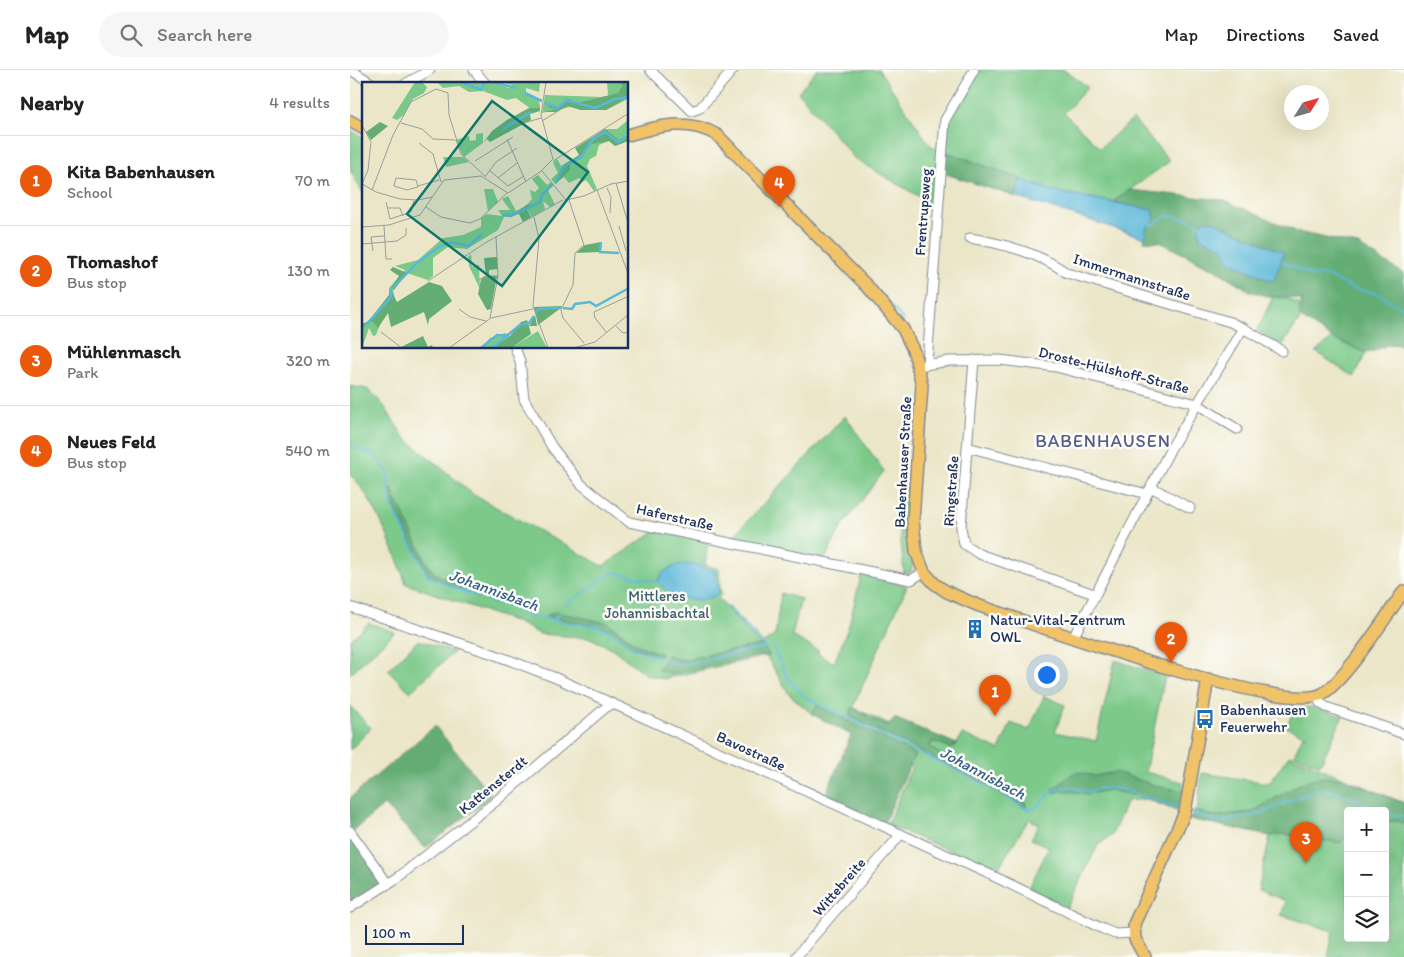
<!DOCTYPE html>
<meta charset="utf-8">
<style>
body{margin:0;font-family:Itim,sans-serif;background:#f6f6f6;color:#222}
.controls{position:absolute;right:15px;bottom:15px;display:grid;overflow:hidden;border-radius:5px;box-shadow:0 5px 20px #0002}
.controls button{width:45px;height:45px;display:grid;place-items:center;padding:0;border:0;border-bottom:1px solid #e0e0e0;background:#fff;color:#222;font:25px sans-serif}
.compass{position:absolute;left:934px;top:15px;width:45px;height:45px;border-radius:50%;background:#fff;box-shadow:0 5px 20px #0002;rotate:53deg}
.scale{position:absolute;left:15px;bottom:12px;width:99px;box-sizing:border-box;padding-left:5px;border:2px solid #1b2f5e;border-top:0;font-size:14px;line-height:18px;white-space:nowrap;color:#1b2f5e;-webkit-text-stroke:4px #fdfcf7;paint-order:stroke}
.you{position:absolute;left:696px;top:604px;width:18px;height:18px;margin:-12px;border:4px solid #fff;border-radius:50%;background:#1a73e8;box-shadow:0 0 0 8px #1a73e833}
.badge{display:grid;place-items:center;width:32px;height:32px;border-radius:50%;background:#ea580c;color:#fff;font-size:16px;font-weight:700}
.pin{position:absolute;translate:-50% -41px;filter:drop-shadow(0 1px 2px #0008)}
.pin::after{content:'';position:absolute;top:26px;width:18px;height:15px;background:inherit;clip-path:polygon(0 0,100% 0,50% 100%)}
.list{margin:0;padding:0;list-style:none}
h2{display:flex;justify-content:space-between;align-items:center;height:65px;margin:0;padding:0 20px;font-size:21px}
h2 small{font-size:16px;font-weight:400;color:#767676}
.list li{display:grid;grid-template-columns:32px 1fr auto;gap:15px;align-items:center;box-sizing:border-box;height:90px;padding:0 20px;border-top:1px solid #e0e0e0}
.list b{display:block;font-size:19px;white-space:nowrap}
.list p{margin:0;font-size:16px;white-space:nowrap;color:#767676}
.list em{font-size:16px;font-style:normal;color:#767676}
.icon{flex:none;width:28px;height:28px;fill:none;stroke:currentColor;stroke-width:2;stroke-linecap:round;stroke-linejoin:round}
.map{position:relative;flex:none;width:1054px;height:887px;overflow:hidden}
header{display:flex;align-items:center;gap:30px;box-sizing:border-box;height:70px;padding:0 25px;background:#fff;border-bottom:1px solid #e0e0e0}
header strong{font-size:24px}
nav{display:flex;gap:28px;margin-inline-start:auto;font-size:18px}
.search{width:350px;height:45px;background:#f6f6f6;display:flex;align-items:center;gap:12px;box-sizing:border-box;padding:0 18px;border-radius:28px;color:#767676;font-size:19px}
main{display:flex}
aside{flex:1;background:#fff}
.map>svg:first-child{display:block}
.green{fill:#7bc989;stroke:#4b7c74;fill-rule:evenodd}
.forest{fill:#64ad75;stroke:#406e6a;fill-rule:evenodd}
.water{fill:#59b7d8;stroke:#3a739b}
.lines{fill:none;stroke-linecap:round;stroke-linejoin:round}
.stream{stroke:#59b7d8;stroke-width:2}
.minor-casing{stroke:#838a93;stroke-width:11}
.major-casing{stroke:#838a93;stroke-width:14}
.minor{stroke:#fff;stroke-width:9}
.major{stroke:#f1c369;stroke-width:11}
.labels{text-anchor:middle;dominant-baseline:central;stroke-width:5;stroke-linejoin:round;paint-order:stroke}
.street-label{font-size:15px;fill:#1b2f5e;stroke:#fdfcf7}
.park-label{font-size:15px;fill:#385d6b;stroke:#fdfcf7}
.poi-label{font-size:15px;fill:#1b2f5e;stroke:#fdfcf7;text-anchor:start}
.water-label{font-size:16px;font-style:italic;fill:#315f89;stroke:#fdfcf7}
.quarter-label{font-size:18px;letter-spacing:1px;fill:#555c8a;stroke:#fdfcf7}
.inset-river{fill:none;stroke:#59b7d8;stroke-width:2.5}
.inset-road{fill:none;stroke:#989d9e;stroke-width:1}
.view{fill:#0f766e;fill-opacity:0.15;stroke:#0f766e;stroke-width:2.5}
.inset-edge{fill:none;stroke:#1b2f5e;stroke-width:2.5}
</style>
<header>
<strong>Map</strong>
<div class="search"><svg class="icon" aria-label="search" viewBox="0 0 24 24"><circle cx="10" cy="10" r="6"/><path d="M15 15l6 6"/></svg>Search here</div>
<nav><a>Map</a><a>Directions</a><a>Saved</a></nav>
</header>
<main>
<aside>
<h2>Nearby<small>4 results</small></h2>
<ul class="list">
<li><span class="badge">1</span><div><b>Kita Babenhausen</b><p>School</p></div><em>70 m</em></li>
<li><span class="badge">2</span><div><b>Thomashof</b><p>Bus stop</p></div><em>130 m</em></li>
<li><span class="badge">3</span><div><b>Mühlenmasch</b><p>Park</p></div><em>320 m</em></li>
<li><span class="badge">4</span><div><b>Neues Feld</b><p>Bus stop</p></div><em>540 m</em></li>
</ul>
</aside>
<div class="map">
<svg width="1054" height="887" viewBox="0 0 1054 887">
<rect width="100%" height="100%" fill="#fdfcf7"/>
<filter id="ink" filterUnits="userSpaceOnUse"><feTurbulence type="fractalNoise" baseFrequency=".02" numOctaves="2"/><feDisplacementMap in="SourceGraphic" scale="10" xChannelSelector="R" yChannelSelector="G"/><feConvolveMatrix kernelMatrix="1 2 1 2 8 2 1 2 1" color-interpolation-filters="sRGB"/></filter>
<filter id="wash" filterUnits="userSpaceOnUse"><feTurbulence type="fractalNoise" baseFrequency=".0096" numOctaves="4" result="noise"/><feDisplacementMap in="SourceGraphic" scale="20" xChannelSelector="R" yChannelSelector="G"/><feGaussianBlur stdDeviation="1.12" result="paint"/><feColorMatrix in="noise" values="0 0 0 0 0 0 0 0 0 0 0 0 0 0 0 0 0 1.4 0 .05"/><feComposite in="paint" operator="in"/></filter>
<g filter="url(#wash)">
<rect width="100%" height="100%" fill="#ebe6c8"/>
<path class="green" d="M467,0H529L580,75L589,80L585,136L505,89L448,22Z
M627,0H714L738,17L714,43L750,78L783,49L820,91L763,132L703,121L594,81L597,51Z
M0,60L14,68V125L0,100Z
M923,227L936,228L949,234L950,249L932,276L907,260Z
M982,268L1016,283L1004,307L966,282Z
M0,316L17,319L24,325L34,336L53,366L124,425L253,496L305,461L358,472L355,495L369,499L371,525L368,528L411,575L425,565L431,523L451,529L442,566L469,581L468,584L484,593L499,555L512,502L557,516L503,637L580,675L586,671L601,678L606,676L612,664L649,680L661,653L679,660L694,626L715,635L705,662L746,671L765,590L815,606L795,702L833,712V721L829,720L827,741L796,729L777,731L762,765L748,775L717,838L679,818L699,777L681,769L689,754L679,749L647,800L537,755L562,697L462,644L439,624L416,586L313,609L295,604L263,579L240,568L190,564L166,552L56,514C47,486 22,423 0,405Z
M495,346L534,401L491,458L475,489L380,470Z
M557,415V469L563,495L561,502L554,503L550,461V419Z
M19,553L45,562L0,604V570Z
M68,570L104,582L60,622L38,600Z
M0,636L21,658L0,680Z
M962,637L993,646L970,695L944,685L953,665L957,666L936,657L945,638Z
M939,685L1054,733V887H978L983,861L931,845L936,831L908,820L920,766L840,749L843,743L847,741L852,703L919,713ZM998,741H1035V868H998Z"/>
<path class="forest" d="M594,81L671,109L666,127L593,103Z
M780,120L873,130L948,162L1008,175L1054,204V278C1039,268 1031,281 1016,283L982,268L951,248V230L937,227H920L900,221L869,202L810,172L794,171L797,157L802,151L803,140L763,132ZM854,150L865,152L934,183L921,211L879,191L876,180Z
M41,418L76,492L85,504L132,523L135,526L105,517L79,505L43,434Z
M205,542L258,553L288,575L312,584L310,586L283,577L256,558L195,546Z
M411,575L419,583L418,587L414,585L404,586L323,604L308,600L317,585L330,590Z
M466,635L565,684L534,753L475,726L501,665L462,644Z
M502,638L518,646L517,648L538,656L544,648L607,674L601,678L583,671L580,675C584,683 595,685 603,689C607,692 611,696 616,699C631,707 676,716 676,738L645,718L499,646Z
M85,656L142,726L75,778L34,735L3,761L0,758V728Z
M727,702L745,706L766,702L809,717L833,721L828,741L796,728L760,720L738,724L713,720L704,723L702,719C712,715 716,706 727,702Z
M975,707L992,708L1054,733V754L1048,751L1035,752V741H998V762L991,773L933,764L921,766L840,749L844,741L864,746L902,742L946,716L961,709Z
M0,765L33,812L0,833Z"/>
<path class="water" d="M671,109L703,121L803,140L805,149L797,157L795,168L666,127Z
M854,150L865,152L934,183L924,210L921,211L879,191L874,178L850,168L849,156Z
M330,494L347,495L366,502L369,522C356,537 315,529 308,510L313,502Z"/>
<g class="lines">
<path class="stream" d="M799,154L804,155C814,144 816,145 830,148C838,150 842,148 849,156
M933,192L963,206L975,205L1003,218L1028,224L1054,239
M531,224L554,251
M0,375L23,385L38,402V421L42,437L78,506L118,524L136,528L140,532L158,535L183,548H196L203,551L210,542
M215,535L263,502L311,513
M378,537L416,577
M203,551L247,556L261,562L284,579L309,587
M423,578L438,608L455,627L640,717L678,740L684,739L704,720L720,717L738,722L751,718L769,719L832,739
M315,590L329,595L416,577
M838,742L869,752L907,745L965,720L977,719L1013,732L1029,741
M1035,743L1054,747"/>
</g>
</g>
<g filter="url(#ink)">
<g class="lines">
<g class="minor-casing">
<path id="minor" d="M1,0L23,14
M124,0L136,14
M300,0L342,41
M55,14L80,0
M342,41L350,38L383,0
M620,168C654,174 689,183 717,203L880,252L893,258L932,281
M165,278L170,291L174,329L202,377L231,414L279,452L561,510L574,502
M624,290L611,457L614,474L629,484L744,524
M577,293L595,50L624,0
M569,296L599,291L650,290L706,297L847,334L887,359
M617,377L797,424
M801,417L840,438
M0,537L143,584L206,608L641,805L753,859L765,864L784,863
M723,568L821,378L893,258
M967,626L970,633L976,637L1054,664
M0,761L38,814
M0,838L47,808L145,732L261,633
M446,887L551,764"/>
</g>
<g class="major-casing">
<path id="major" d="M0,51L14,59
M278,65C308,56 337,48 367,65L518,217L553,259L564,282L572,315L563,451L566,481L574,502L585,514L597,522L627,535C681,553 932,645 972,624C994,612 1037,545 1054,521
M795,887L785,869L784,854L835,742L858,609"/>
</g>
<use href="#minor" class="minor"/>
<use href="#major" class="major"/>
</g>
</g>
<defs>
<g id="building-bare" transform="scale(1.5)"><path d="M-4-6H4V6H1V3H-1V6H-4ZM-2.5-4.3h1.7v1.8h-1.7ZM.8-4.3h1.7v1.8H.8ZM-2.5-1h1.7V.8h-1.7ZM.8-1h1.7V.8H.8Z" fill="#1f6fb2" stroke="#fdfcf7" stroke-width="2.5" paint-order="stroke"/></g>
<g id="bus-bare" transform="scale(1.5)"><path d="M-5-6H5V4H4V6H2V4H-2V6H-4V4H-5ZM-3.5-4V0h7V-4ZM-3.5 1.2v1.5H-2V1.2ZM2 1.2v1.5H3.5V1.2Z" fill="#1f6fb2" stroke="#fdfcf7" stroke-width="2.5" paint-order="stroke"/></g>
</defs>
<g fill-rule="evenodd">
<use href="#building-bare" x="625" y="559"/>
<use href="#bus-bare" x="855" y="649"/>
</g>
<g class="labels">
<g class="street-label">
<text transform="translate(573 142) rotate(-86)">Frentrupsweg</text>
<text transform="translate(782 207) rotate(18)">Immermannstraße</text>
<text transform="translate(764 300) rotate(14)">Droste-Hülshoff-Straße</text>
<text transform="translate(553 392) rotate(-87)">Babenhauser Straße</text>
<text transform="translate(601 421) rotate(-86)">Ringstraße</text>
<text transform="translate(325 447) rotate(13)">Haferstraße</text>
<text transform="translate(401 681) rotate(25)">Bavostraße</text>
<text transform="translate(143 715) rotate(-39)">Kattensterdt</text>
<text transform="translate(489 817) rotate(-49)">Wittebreite</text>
</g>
<g class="park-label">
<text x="307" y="526">Mittleres<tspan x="307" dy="17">Johannisbachtal</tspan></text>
</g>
<g class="poi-label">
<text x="640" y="550">Natur-Vital-Zentrum<tspan x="640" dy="17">OWL</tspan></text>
<text x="870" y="640">Babenhausen<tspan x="870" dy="17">Feuerwehr</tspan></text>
</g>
<g class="water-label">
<text transform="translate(144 520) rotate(20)">Johannisbach</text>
<text transform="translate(633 703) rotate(28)">Johannisbach</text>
</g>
<g class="quarter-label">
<text x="753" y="371">BABENHAUSEN</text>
</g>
</g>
<g transform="translate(12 12)">
<rect width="266" height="266" fill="#ebe6c8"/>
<path d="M53,0H60L65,5L62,11L51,17L42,33L35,38L30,36ZM75,0H131L147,6L150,3L139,0H178L177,10L164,6V12L177,18L176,26L169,27L154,16L145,18L121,9L107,10L97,4L81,6ZM245,0H266V17L244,28H219L208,25L180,31L183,13L240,15L246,14ZM266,38V59L253,64L247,59L237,63L234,74L228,77L225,84L235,107L232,109L224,98L221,100L217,96L207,101L202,95L193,102L189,97L196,91L191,81L195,77L199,84L217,74L243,47H255ZM121,51V61L102,75L93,58L107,54L108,59L114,58V52ZM81,75H101L107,80L84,85ZM176,93L185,103L189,100L192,103L186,108L193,123L188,125L181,119L183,127L170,135L165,128L142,135L136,148L105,167L86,165L71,176V194L66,198L45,191L31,208L34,220L21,234L14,253L11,254L7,246L0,266V241L4,242L27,213V206L43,188L33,184L56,178L81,156L101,153L119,145V136L125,132L140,134L136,128H148L140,117L146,114L154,129L164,124L170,117L168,108L173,110L177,106L170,97ZM122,107H131L136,120L126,129ZM109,172L110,184L117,183L118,207L107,184L106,175ZM176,249L185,266H153L152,264ZM143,251L148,254L130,266H119L128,256Z" fill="#7bc989"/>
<path d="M256,0H266V15L244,28H219L206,24L194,30H182L195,27L188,26L182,20L192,25L198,24L205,16L216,21L256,11L261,3ZM177,18L178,29L168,32L169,38L128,60L125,57L121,61L130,49L145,38L167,26H176ZM18,40L26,44L9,58L4,50ZM243,47L257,58L266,53V59L253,64L247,59L229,62L220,76L208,82V88L193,102L201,83L217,73L213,66ZM179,119L164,126L169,135L161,140L157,132L151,133L167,121L165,124ZM239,160L237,170L214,171L223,163ZM135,175V187L127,188V194H135L129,227L125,228L116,212L119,197L124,194L122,176ZM31,185L45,191L32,208L29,206L37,194L28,188ZM67,200L80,204L90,219L67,237L66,243L62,230L29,245L26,231L16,246L10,239L0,246V242L7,239L27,213L28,207L35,220ZM200,224L199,226L176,243L172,225ZM173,233L175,244H167L169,252L152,264L153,266H130L148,254L159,240L165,238L167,244ZM61,254L66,265L70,263L71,266L39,265Z" fill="#64ad75"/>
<path class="inset-river" d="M99,0L119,8L123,0M132,0L154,6M163,11L180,19M183,21L196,26L204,18L233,26L253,17L267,15M141,47L169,30M194,101L201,85L219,75L231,57L243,50L256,60L267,54M141,133L149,134L178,120L180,113L190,103M239,160L238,170L257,171M30,207L55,181L77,165L90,160L106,164L120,153M201,226L210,227L213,222L228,220L234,224L267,206M174,230L177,227L199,226M3,244L29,215V208M119,266L135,253L147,254M130,266L158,243L167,241L172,234"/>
<path class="inset-road" d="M180,39L201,26M39,41L60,47L71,57L93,58M162,41L179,36M0,43L9,60L6,88L0,102M145,57L164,100M57,61L71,72L79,100M113,79L151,55M191,79L267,31M127,88L146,104L162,94M180,89L204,118L222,114L249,102L267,99M123,95L134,80L155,66M34,96L54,98L56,105L45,108L32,104ZM136,96L155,81M254,101L267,144M0,102L14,110L38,117L56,118L70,115M56,104L77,98M245,106L249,115L248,131M10,108L31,53L49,20L74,7L86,11L87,33L99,72L123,94M235,108L267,194M207,118L222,163L213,171L211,203L199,228L201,236L222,261M24,120L28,137L49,130L52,118M64,125L79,135L108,141L118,137L145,111M25,126H38L41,134M172,135L177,157L171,224L186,266M22,144L24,177H30M257,144L264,169M0,145L27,143L58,133L82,98L119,94L146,111L178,90L191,77L179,33L184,0M0,162L35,159L44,153V146M11,169L9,155L22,154M66,199L123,161L201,118M115,199L123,194H136M97,227L108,235L124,239M128,236L136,194L134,155M254,244L261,251L267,250M19,250L40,266M245,251L233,236L232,230L267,214M87,266L129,236L171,227M212,266L233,260L267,232"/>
<path class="view" d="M130,19L226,90L140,204L45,132Z"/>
<rect width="266" height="266" class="inset-edge"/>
</g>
</svg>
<div class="controls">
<button>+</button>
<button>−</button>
<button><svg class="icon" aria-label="layers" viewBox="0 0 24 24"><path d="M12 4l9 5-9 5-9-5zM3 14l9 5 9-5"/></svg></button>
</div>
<svg class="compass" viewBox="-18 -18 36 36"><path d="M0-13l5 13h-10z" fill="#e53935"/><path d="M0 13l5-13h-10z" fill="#767676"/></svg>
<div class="scale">100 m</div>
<div class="you"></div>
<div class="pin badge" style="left:645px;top:646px">1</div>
<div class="pin badge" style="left:821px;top:593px">2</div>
<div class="pin badge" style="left:956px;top:793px">3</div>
<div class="pin badge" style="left:429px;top:137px">4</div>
</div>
</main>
